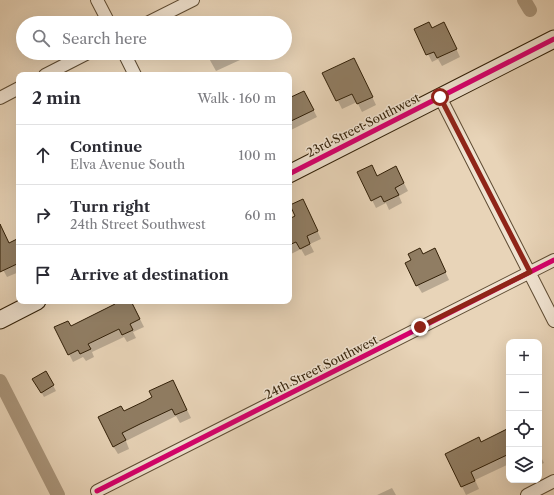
<!DOCTYPE html>
<meta charset="utf-8">
<style>
body{margin:0;font-family:"Libre Caslon Text",serif;background:#f2f2f3;color:#2b2b33}
.controls{position:absolute;right:12px;bottom:12px;display:grid;overflow:hidden;border-radius:8px;box-shadow:0 4px 16px #0002}
.controls button{width:36px;height:36px;display:grid;place-items:center;padding:0;border:0;border-bottom:1px solid #e1e1e2;background:#fff;color:#2b2b33;font:20px sans-serif}
.stop{position:absolute;width:12px;height:12px;margin:-9px;border:3px solid #8f2418;border-radius:50%;background:#fff}
.stop.end{background:#8f2418;border-color:#fff;box-shadow:0 1px 4px #0008}
.list{margin:0;padding:0;list-style:none}
h2{display:flex;justify-content:space-between;align-items:center;height:52px;margin:0;padding:0 16px;font-size:17px}
h2 small{font-size:13px;font-weight:400;color:#7c7c81}
.list li{display:grid;grid-template-columns:26px 1fr auto;gap:12px;align-items:center;box-sizing:border-box;height:60px;padding:0 16px;border-top:1px solid #e1e1e2}
.list b{display:block;font-size:15px;white-space:nowrap}
.list p{margin:0;font-size:13px;white-space:nowrap;color:#7c7c81}
.list em{font-size:13px;font-style:normal;color:#7c7c81}
.icon{flex:none;width:22px;height:22px;fill:none;stroke:currentColor;stroke-width:2;stroke-linecap:round;stroke-linejoin:round}
.map{position:relative;flex:none;width:554px;height:495px;overflow:hidden}
.search{position:absolute;background:#fff;box-shadow:0 4px 16px #0002;left:16px;top:16px;width:276px;height:44px;display:flex;align-items:center;gap:10px;box-sizing:border-box;padding:0 14px;border-radius:22px;color:#7c7c81;font-size:15px}
.panel{position:absolute;background:#fff;box-shadow:0 4px 16px #0002;left:16px;top:72px;width:276px;height:232px;border-radius:8px}
.map>svg:first-child{display:block}
.shadow{fill:#0003}
.lines{fill:none;stroke-linecap:round;stroke-linejoin:round}
.canal{stroke:#aa967c;stroke-width:14}
.building{fill:#907d63;stroke:#311f07}
.street-casing{stroke:#5f4c33;stroke-width:14}
.secondary-casing{stroke:#311f07;stroke-width:19}
.street{stroke:#f0e3d1;stroke-width:12}
.secondary{stroke:#f0e3d1;stroke-width:17}
.cycleway-casing{stroke:#f0e3d1;stroke-width:8}
.cycleway{stroke:#d6006c;stroke-width:5}
.route{stroke:#8f2418;stroke-width:5}
.labels{text-anchor:middle;dominant-baseline:central;stroke-width:3;stroke-linejoin:round;paint-order:stroke}
.street-label{font-size:12px;fill:#311f07;stroke:#f0e3d1}
</style>
<div class="map">
<svg width="554" height="495" viewBox="0 0 554 495">
<rect width="100%" height="100%" fill="#e8d4b8"/>
<filter id="stains"><feTurbulence type="fractalNoise" baseFrequency=".005" numOctaves="4"/><feColorMatrix values="0 0 0 0 .2 0 0 0 0 .09 0 0 0 0 .02 0 0 0 .5 -.17"/></filter>
<radialGradient id="worn" r=".72"><stop offset=".6" stop-color="#630" stop-opacity="0"/><stop offset="1" stop-color="#630" stop-opacity=".3"/></radialGradient>
<path class="shadow" d="M432,29L448,31L460,57L442,66L438,59L432,62L416,30Z
M206,53H237L240,60L216,71Z
M358,67L376,105L362,112L357,102L342,109L324,73Z
M289,99H308L317,117L289,131Z
M400,175L408,191L399,196L402,203L389,210L386,203L376,208L372,200L377,177Z
M307,208L321,239L310,244L314,252L305,256L301,249L291,254L289,250V220Z
M3,232L9,244L19,239V272L7,277L0,264V233Z
M423,255L439,258L449,280L422,293L417,285Z
M115,301H131L144,327L133,332L136,338L127,342L124,337L92,352L94,357L86,361L83,357L73,362L69,354L71,327L117,304Z
M46,372L56,391L44,397L34,379Z
M177,389L191,418L180,423L176,416L126,441L129,449L118,454L113,446L124,412Z
M509,429V464L475,480L479,489L466,495L446,454L481,443Z
M539,453L544,463L539,465Z
M392,488L396,495H377Z"/>
<g class="lines">
<path class="canal" d="M524,0L530,10
M0,381L58,495"/>
</g>
<path class="building" d="M429,22L432,28L444,22L457,49L437,58L434,52L426,55L414,29Z
M354,58L373,97L357,104L352,94L336,101L322,73Z
M304,91L314,110L289,122V98Z
M372,165L377,176L396,166L404,183L395,188L399,195L384,202L381,196L371,201L357,172Z
M303,199L318,231L307,236L310,244L300,249L296,242L289,245V219L295,216L290,205Z
M0,224L9,243L19,238V263L0,272Z
M420,248L423,254L435,248L446,272L416,286L405,263L411,260L408,254Z
M114,301H131L140,319L130,324L133,330L122,335L119,329L88,344L91,349L80,354L78,350L68,355L54,327L68,321L71,326L115,304Z
M46,371L54,385L41,393L32,379Z
M173,380L187,410L175,415L172,409L140,424L122,433L126,440L113,447L98,417L121,406L124,411L145,401L152,397L149,391Z
M509,428V454L471,472L475,481L461,487L445,454L479,437L481,442Z"/>
<g class="lines">
<g class="street-casing">
<path id="street" d="M97,0L109,23
M147,23L193,0
M124,53L135,75
M45,75L88,53
M440,97L554,321
M0,98L19,88
M97,491L554,260
M527,495L554,481"/>
</g>
<g class="secondary-casing">
<path id="secondary" d="M289,174L554,39
M0,320L37,301"/>
</g>
<use href="#street" class="street"/>
<use href="#secondary" class="secondary"/>
<g class="cycleway-casing">
<path id="cycleway" d="M289,174L554,39
M97,491L554,260"/>
</g>
<use href="#cycleway" class="cycleway"/>
</g>
<g class="lines">
<path class="route" d="M420,327L530,272L440,97"/>
</g>
<g class="labels">
<g class="street-label">
<text transform="translate(363 125) rotate(-27)">23rd Street Southwest</text>
<text transform="translate(321 367) rotate(-27)">24th Street Southwest</text>
</g>
</g>
<rect width="100%" height="100%" filter="url(#stains)"/>
<rect width="100%" height="100%" fill="url(#worn)"/>
</svg>
<div class="controls">
<button>+</button>
<button>−</button>
<button><svg class="icon" aria-label="locate" viewBox="0 0 24 24"><circle cx="12" cy="12" r="6"/><path d="M12 2v4M12 18v4M2 12h4M18 12h4"/></svg></button>
<button><svg class="icon" aria-label="layers" viewBox="0 0 24 24"><path d="M12 4l9 5-9 5-9-5zM3 14l9 5 9-5"/></svg></button>
</div>
<div class="stop" style="left:440px;top:97px"></div>
<div class="stop end" style="left:420px;top:327px"></div>
<div class="search"><svg class="icon" aria-label="search" viewBox="0 0 24 24"><circle cx="10" cy="10" r="6"/><path d="M15 15l6 6"/></svg>Search here</div>
<section class="panel">
<h2>2 min<small>Walk · 160 m</small></h2>
<ul class="list">
<li><svg class="icon" aria-label="ahead" viewBox="0 0 24 24"><path d="M12 20V5M6 11l6-6 6 6"/></svg><div><b>Continue</b><p>Elva Avenue South</p></div><em>100 m</em></li>
<li><svg class="icon" aria-label="right" viewBox="0 0 24 24"><path d="M7 20v-9h11M14 6l5 5-5 5"/></svg><div><b>Turn right</b><p>24th Street Southwest</p></div><em>60 m</em></li>
<li><svg class="icon" aria-label="arrive" viewBox="0 0 24 24"><path d="M6 21V4h12l-3 4 3 4H6"/></svg><div><b>Arrive at destination</b></div></li>
</ul>
</section>
</div>
